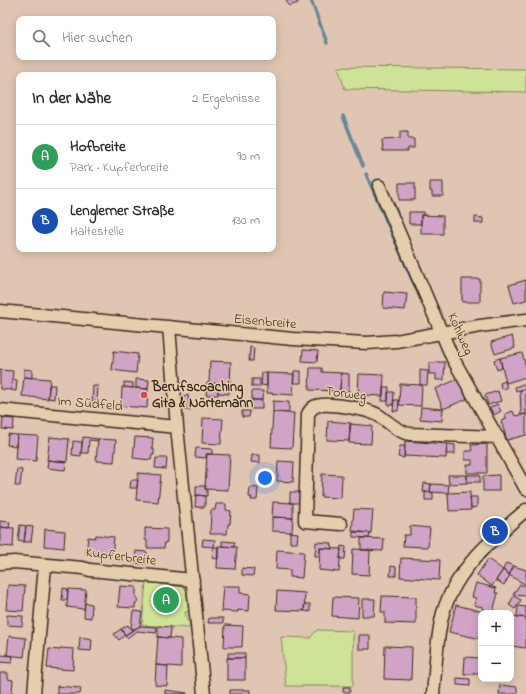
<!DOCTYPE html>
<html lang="de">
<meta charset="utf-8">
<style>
body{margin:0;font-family:"Indie Flower",sans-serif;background:#f2f2f3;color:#2b2b33}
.controls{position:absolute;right:12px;bottom:12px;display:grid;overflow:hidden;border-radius:8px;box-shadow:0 2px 10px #0003}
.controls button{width:36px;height:36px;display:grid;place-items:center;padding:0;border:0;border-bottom:1px solid #e1e1e2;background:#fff;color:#2b2b33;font:20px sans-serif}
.you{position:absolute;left:265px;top:478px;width:14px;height:14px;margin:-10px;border:3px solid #fff;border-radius:50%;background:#1a73e8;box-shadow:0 0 0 6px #1a73e833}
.badge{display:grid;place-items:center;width:26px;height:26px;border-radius:50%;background:#d1495b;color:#fff;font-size:13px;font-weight:700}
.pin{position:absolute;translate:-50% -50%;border:2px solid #fff;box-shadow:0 1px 4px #0006}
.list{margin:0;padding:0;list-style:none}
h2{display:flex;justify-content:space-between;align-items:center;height:52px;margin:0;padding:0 16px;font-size:17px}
h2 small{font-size:13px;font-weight:400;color:#7c7c81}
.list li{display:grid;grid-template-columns:26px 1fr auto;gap:12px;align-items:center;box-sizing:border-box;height:64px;padding:0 16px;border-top:1px solid #e1e1e2}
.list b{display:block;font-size:15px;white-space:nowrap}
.list p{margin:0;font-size:13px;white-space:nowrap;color:#7c7c81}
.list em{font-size:13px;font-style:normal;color:#7c7c81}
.icon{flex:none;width:22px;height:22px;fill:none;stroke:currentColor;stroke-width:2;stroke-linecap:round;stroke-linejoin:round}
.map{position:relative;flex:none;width:526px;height:694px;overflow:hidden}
.search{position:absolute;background:#fff;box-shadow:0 2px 10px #0003;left:16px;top:16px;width:260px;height:44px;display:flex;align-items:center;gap:10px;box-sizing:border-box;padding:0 14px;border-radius:8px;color:#7c7c81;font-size:15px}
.panel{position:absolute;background:#fff;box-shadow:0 2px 10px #0003;left:16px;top:72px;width:260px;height:180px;border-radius:8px}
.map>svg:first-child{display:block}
.green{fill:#cfe398;stroke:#85865b}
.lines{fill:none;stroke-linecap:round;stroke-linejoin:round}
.stream{stroke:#688696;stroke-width:3.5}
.building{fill:#d1a4c7;stroke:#3b2a1e}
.minor-casing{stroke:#3b2a1e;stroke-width:15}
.minor{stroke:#e4cead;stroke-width:12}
.poi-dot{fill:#d1495b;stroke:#e4cead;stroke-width:1.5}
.labels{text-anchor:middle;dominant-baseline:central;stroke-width:3;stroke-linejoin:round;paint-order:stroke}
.street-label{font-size:14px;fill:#3b2a1e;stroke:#e4cead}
.poi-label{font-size:14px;font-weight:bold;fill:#3b2a1e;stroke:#e4cead;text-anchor:start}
</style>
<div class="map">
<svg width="526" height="694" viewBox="0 0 526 694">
<rect width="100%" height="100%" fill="#e0c6b2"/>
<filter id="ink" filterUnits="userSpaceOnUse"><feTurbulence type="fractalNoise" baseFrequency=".025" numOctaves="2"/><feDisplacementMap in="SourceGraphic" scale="8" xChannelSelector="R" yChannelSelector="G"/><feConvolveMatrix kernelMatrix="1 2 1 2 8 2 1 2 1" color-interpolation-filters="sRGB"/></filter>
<g filter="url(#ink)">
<path class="green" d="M338,67L526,69V92L345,89Z
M146,582L184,587L186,589L189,611L185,612L187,621H189L190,628L142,625Z
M317,630L353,631V686H286L281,637L310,638Z"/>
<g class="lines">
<path class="stream" d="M311,0L327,43
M343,116L363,166
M366,174L413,282"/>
</g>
<path class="building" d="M286,0H297L298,3L289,6Z
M400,132H408V139H414V148H408V151H383L382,140L400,139Z
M430,182H443V196H432V191H430Z
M399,183H415V200H399Z
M409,212H424V215H421V224H409Z
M421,215L443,216V234H421Z
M475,217L483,218V223H475Z
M462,279H480V302H462Z
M526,280V300L514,303L509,285Z
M384,292L407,294L405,310L383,308Z
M512,336L515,348L495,354L491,342Z
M250,347L254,348L253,361H249Z
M303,350L318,351L317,362L302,361Z
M114,351L138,354L136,373L112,370Z
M522,353L526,367V377L506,383L500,358Z
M500,358L502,368L497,370L494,360Z
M210,361L231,362L230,384L209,383Z
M436,362H445L444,380H436V374H429V363H436Z
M310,368H322V372L341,373L340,391L309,390Z
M24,369L32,370V378L24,377Z
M0,370L13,371L11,390L0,389Z
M420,370L428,371L427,385H420Z
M294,371H301V383H293Z
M262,373H267V386L261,385Z
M267,373L294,374L293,395L267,393Z
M341,373L349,374V391H340Z
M359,374L384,375L383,396L358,395Z
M24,377L50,379L48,399L22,396Z
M12,379L17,380L16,391L11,390Z
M136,379L149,380L148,389L136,388Z
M252,379H260V387H252Z
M458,379L467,399L443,409L435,389Z
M505,381L507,388L501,389L500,383Z
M124,382L133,383V388L124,387Z
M207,383L218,384V395H206Z
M526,383V389L516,391L515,387Z
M400,384L422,385L421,406L399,405Z
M49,385H55L54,399L48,398Z
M93,386H98L97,402H92Z
M218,386L229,387V394L218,393Z
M122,387L148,389L147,408L121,406Z
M383,387H389L388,401H382Z
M526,389V414L521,415L520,390Z
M252,391H263L262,400H252Z
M498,391L501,401L488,405L485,395Z
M388,392H394L393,405H388Z
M188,395L190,410H185L183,396Z
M252,400H262V409H251Z
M394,400H399L398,411H393Z
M273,401L289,402V413L273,412Z
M497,404L501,411L494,415L490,408Z
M421,407L443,409L442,421L420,419Z
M242,411H250L249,417H242Z
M513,411L515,416L526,414V435L507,440L501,421L506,419L505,414Z
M273,412L294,413L292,448L271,447Z
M3,418L14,419L13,430L2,429Z
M203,418L223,419L221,444L202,443Z
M328,421L351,423L349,441L327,440Z
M350,424L372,426L371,444L349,443Z
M8,434L17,435L16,446L7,445Z
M17,435L38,436L36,461L15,459Z
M50,437L69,439L67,462L47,460Z
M83,437L98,439V441L89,440L88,453H81Z
M135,437L153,438L152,448L154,449V455H152L151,460L133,458Z
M98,439L116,440L114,462L96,461Z
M73,441L82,442L81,456L72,455Z
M405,441L447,444L446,458L404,456Z
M447,444L455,445V454H446Z
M487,444V473H467V465H472V460H465V451H472L471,445Z
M400,446H405L404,458L398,457Z
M196,448L212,449V454H206V458L195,457Z
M207,454L230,455L228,490L205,489Z
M252,455H260V463L251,462Z
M156,458H167L166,469L155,468Z
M48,460L66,462L65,470L47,468Z
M278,461L294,462L293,482L277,481Z
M17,469L22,470L20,486H15Z
M138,473L161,475L158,502L136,500Z
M322,474L342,475L341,498L321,497Z
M448,475H467V483L449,484Z
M467,475H480V482H467Z
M499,475V491H483V476Z
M131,480H138L137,488H130Z
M424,483L431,484L430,492H423Z
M431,484L449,485L448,493L430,492Z
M196,486H206L205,489H207V496L196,495Z
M250,487L258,488L257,500H251L252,497H249Z
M290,492H300V503H290Z
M425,492L433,493V500H425Z
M470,492L471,510L449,511L448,493Z
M196,495L205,496V507H195Z
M470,497H477V507L471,508Z
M273,502L293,503V518L272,517Z
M216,504H226V510L231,511L230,524H228L227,534H210L211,510H215Z
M354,509L373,510L371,533L352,531Z
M272,517L293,518L292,532L272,531Z
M0,521L10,522L9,528L0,527Z
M20,525L26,526L24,542L18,541Z
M26,526L33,527L31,542H24Z
M410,526L430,528L428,547L403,546L404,535H410Z
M0,527L14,528L13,547L0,546Z
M145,528L167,529V542H165L164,548H147V540H145Z
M45,529L65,531L64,548L44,546Z
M290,532L298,533L297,543H290Z
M353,532L370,533L369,538L353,537Z
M96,535L114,537L112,556L86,553L88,537L95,538Z
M361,538L384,539L383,551L361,550Z
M203,539L215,540L214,547L202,546Z
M222,541L235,542L234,547L222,546Z
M316,542L331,543L333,549L320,548V556H315Z
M218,546L237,547L235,569L217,568Z
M341,546L346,547L345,559H340Z
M213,547H218V559L212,558Z
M320,548L341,549L339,572L319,570Z
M353,549L370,550L369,575L352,574Z
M277,550L304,552L302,578L290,577V570L276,569Z
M136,551L147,552L146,564L134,563Z
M401,558L440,560L439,580L400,577Z
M488,559L503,570L492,586L477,575Z
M506,563L514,566L509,575L503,570Z
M391,566L396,567V576H390Z
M514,566L526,570V585L509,575Z
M242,568L254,569L253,576L242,575Z
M503,570L510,575L504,585L496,580Z
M476,583L496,588L495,593H498L493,612L482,609L483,607L474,605L476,598L472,597Z
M520,584L526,587V596L513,595Z
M8,585L25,586L23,611L6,610Z
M120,586L136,587V598H138L137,603H135V608L118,607Z
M223,586H240V593L250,594L249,611L238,610V612L221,611Z
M63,588L68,589L67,600H62Z
M68,589L86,590L84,609L67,607Z
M277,591L305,593L304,611L276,610Z
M382,596L416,597V624L385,623V612H381Z
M514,596L521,600L515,609L509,605Z
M333,597L359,598L358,618L332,616Z
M362,599H375L374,616H362Z
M85,603L92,604L91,618L84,617Z
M305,604H310V612L304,611Z
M456,605L488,613H481V639L449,632Z
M518,606L526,607V618L517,617Z
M133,611L142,612L140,626L135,629L131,628Z
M7,615L23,616L22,626L7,625Z
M513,616L526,618V648L511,646Z
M209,618H223V623H208Z
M128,625L132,631L125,635L121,629Z
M225,625L243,626L242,647H224Z
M140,626L157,627L156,633L137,631L127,638L125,635Z
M158,626L171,627L170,638L158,637Z
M121,629L125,635L119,640L114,634Z
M359,635H370V649H359Z
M9,636L26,638L24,657L7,655Z
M80,637L92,639L91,651L79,650Z
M158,637L181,639V667L156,665Z
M385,646L412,647L411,680L384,679Z
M60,648L74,649L73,670L47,668L49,649L60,650Z
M228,653H245V658H228Z
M0,655L13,656L12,663L0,662Z
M465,657L481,658V674H464Z
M227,658H245V680H227Z
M156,665L168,666L167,686L155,685Z
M0,673H8V679L13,680L12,694H0Z
M457,678L470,679V686L457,685Z
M500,685L517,687V694H499Z
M57,686L81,688L80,694H57Z
M343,687H350V692H343Z
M165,690L187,693V694H165Z
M230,690H250V694H230Z"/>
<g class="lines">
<g class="minor-casing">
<path id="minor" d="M379,186L452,357L526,489
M0,311L293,339L367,343L396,341L480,326L526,320
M169,327L177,427L204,694
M0,410L177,427
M341,524L305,521L308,414C309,412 311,409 314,407C324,401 367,409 378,415C389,422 397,432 410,434L498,437
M0,563L14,562L83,568L90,570L193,580
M34,694L45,565
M433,694C436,667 436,639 443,613C456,569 493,538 526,510"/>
</g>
<use href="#minor" class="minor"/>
</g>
</g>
<circle class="poi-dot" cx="144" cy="395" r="4"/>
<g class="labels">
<g class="street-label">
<text transform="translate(265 322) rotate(5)">Eisenbreite</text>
<text transform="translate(460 334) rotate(66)">Kohlweg</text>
<text transform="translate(346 394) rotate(7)">Torweg</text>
<text transform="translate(90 404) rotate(5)">Im Südfeld</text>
<text transform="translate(121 557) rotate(7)">Kupferbreite</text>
</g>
<g class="poi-label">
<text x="152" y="387">Berufscoaching<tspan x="152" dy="16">Gita &amp; Nörtemann</tspan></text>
</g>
</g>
</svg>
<div class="controls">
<button>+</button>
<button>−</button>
</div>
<div class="you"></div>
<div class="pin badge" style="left:166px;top:600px;background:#2e9e5b">A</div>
<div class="pin badge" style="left:495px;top:531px;background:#1a4fb4">B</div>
<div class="search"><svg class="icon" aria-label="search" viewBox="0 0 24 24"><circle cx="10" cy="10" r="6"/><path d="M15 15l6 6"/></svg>Hier suchen</div>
<section class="panel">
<h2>In der Nähe<small>2 Ergebnisse</small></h2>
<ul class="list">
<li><span class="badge" style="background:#2e9e5b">A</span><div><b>Hofbreite</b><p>Park · Kupferbreite</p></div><em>90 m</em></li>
<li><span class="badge" style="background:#1a4fb4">B</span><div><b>Lenglerner Straße</b><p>Haltestelle</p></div><em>130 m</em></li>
</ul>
</section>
</div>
